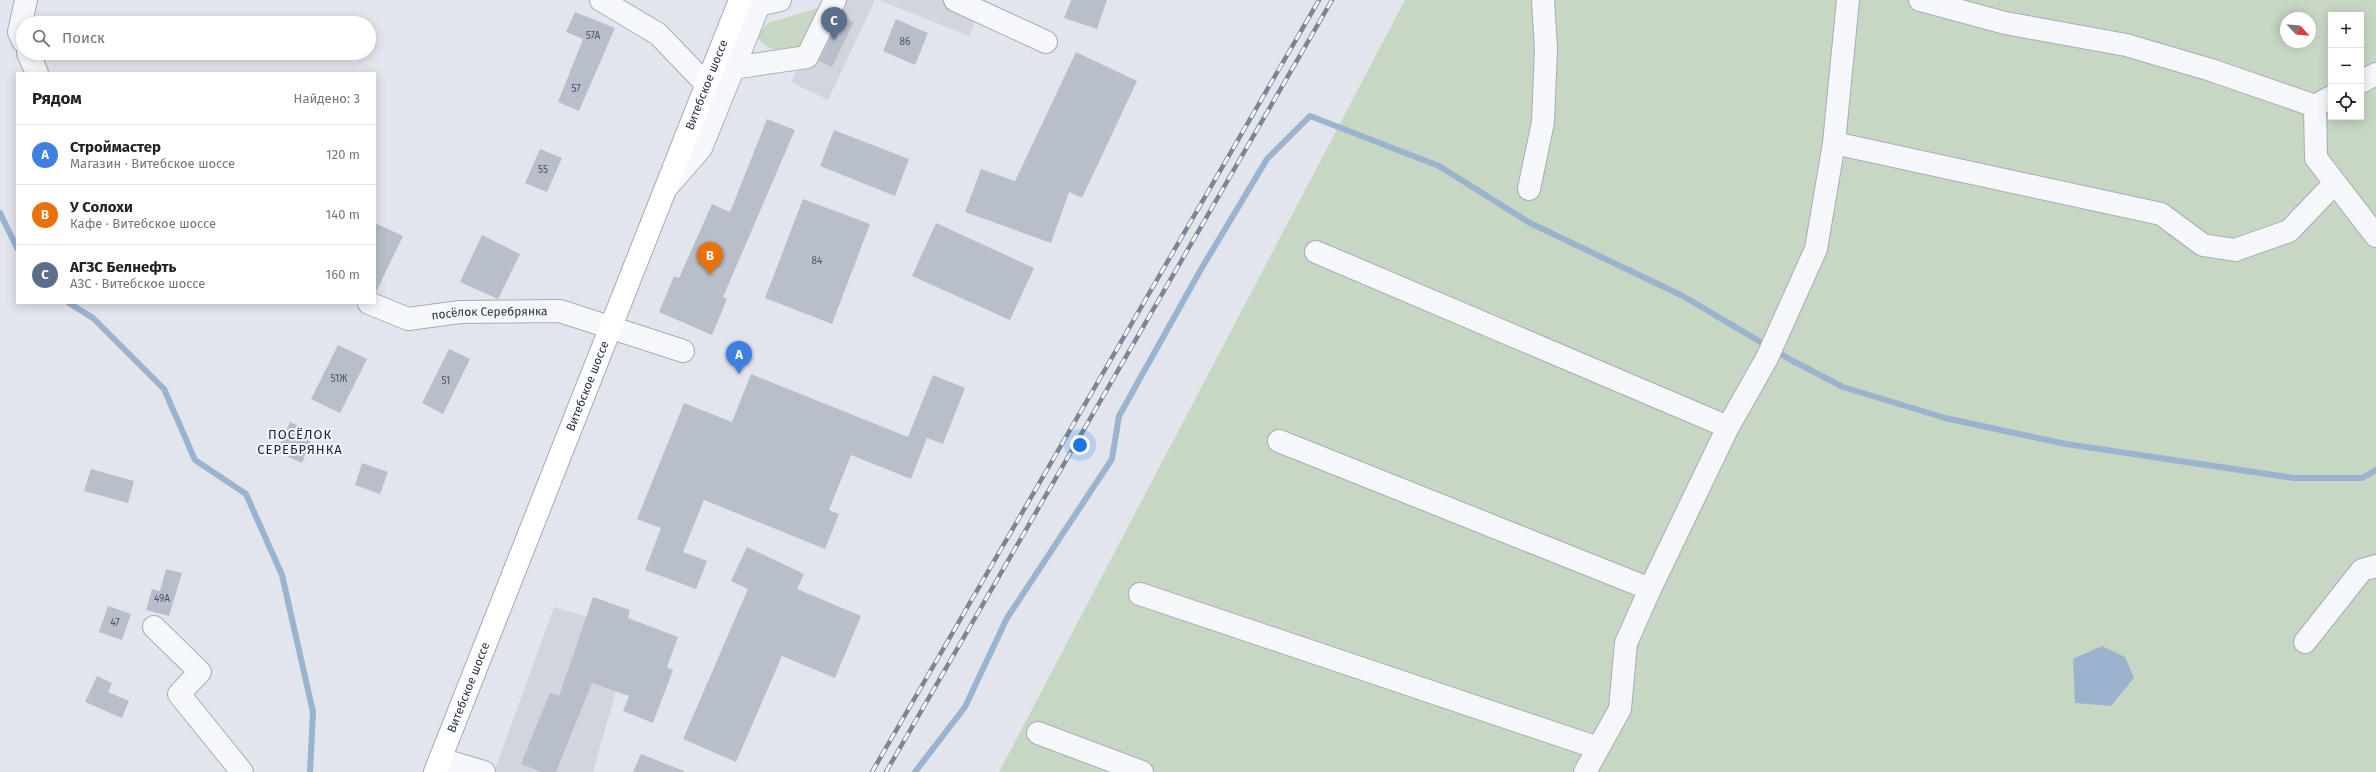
<!DOCTYPE html>
<html lang="ru">
<meta charset="utf-8">
<style>
body{margin:0;font-family:"Fira Sans",sans-serif;background:#f2f2f2;color:#222}
.controls{position:absolute;right:12px;top:12px;display:grid;overflow:hidden;border-radius:0px;box-shadow:0 2px 10px #0003}
.controls button{width:36px;height:36px;display:grid;place-items:center;padding:0;border:0;border-bottom:1px solid #e0e0e0;background:#fff;color:#222;font:20px sans-serif}
.compass{position:absolute;left:2280px;top:12px;width:36px;height:36px;border-radius:50%;background:#fff;box-shadow:0 2px 10px #0003;rotate:116deg}
.you{position:absolute;left:1080px;top:445px;width:14px;height:14px;margin:-10px;border:3px solid #fff;border-radius:50%;background:#1a73e8;box-shadow:0 0 0 6px #1a73e833}
.badge{display:grid;place-items:center;width:26px;height:26px;border-radius:50%;background:#2563eb;color:#fff;font-size:13px;font-weight:700}
.pin{position:absolute;translate:-50% -33px;filter:drop-shadow(0 1px 2px #0008)}
.pin::after{content:'';position:absolute;top:21px;width:14px;height:12px;background:inherit;clip-path:polygon(0 0,100% 0,50% 100%)}
.list{margin:0;padding:0;list-style:none}
h2{display:flex;justify-content:space-between;align-items:center;height:52px;margin:0;padding:0 16px;font-size:17px}
h2 small{font-size:13px;font-weight:400;color:#767676}
.list li{display:grid;grid-template-columns:26px 1fr auto;gap:12px;align-items:center;box-sizing:border-box;height:60px;padding:0 16px;border-top:1px solid #e0e0e0}
.list b{display:block;font-size:15px;white-space:nowrap}
.list p{margin:0;font-size:13px;white-space:nowrap;color:#767676}
.list em{font-size:13px;font-style:normal;color:#767676}
.icon{flex:none;width:22px;height:22px;fill:none;stroke:currentColor;stroke-width:2;stroke-linecap:round;stroke-linejoin:round}
.map{position:relative;flex:none;width:2376px;height:772px;overflow:hidden}
.search{position:absolute;background:#fff;box-shadow:0 2px 10px #0003;left:16px;top:16px;width:360px;height:44px;display:flex;align-items:center;gap:10px;box-sizing:border-box;padding:0 14px;border-radius:22px;color:#767676;font-size:15px}
.panel{position:absolute;background:#fff;box-shadow:0 2px 10px #0003;left:16px;top:72px;width:360px;height:232px;border-radius:0px}
.map>svg:first-child{display:block}
.built{fill:#d0d5de}
.green{fill:#c8d7c3;fill-rule:evenodd}
.water{fill:#9ab3cf}
.lines{fill:none;stroke-linecap:round;stroke-linejoin:round}
.stream{stroke:#9ab3cf;stroke-width:6}
.building{fill:#b9bfca}
.minor-casing{stroke:#a6adb7;stroke-width:24}
.major-casing{stroke:#a0aab9;stroke-width:24}
.minor{stroke:#f6f7fa;stroke-width:22}
.major{stroke:#fff;stroke-width:22}
.rail-casing{stroke:#7a8597;stroke-width:4.5}
.rail{stroke:#f3f5f9;stroke-width:3;stroke-dasharray:9;stroke-linecap:butt}
.labels{text-anchor:middle;dominant-baseline:central;stroke-width:4;stroke-linejoin:round;paint-order:stroke}
.number-label{font-size:10px;fill:#4c5667}
.street-label{font-size:12px;fill:#283346;stroke:#f3f5f9}
.neighbourhood-label{font-size:13px;letter-spacing:1px;fill:#1b2437;stroke:#f3f5f9}
</style>
<div class="map">
<svg width="2376" height="772" viewBox="0 0 2376 772">
<rect width="100%" height="100%" fill="#e2e6ec"/>
<path class="built" d="M831,0H875L828,100L791,82Z
M879,0H985L969,36Z
M554,607L633,631L593,772H494Z"/>
<path class="green" d="M1405,0H2376V772H999ZM2331,15H2361V117H2331ZM2286,18H2310V42H2286Z
M829,5L807,44C790,50 773,55 759,40V33L768,23Z"/>
<path class="water" d="M2102,646L2125,657L2134,678L2111,706L2075,703L2073,659Z"/>
<g class="lines">
<path class="stream" d="M0,213L17,248
M69,303L93,318L164,389L195,460L246,494L282,575L313,712L310,772
M915,772L965,707L1007,618L1112,459L1119,416L1200,271L1267,159L1310,116L1439,166L1530,223L1683,296L1791,360L1843,387L1945,418L2066,444L2294,478H2362L2376,470"/>
</g>
<path class="building" d="M1071,0H1107L1097,29L1064,18Z
M575,12L615,28L579,111L558,102L583,39L566,32Z
M841,16L854,22L832,67L819,61Z
M896,19L928,33L915,65L883,51Z
M1076,52L1137,81L1082,198L1069,192L1051,243L965,212L981,169L1015,181Z
M767,119L795,130L723,297L727,299L712,335L659,312L674,276L679,278L712,204L730,212Z
M834,130L909,159L895,196L820,166Z
M540,149L562,158L547,192L525,183Z
M803,199L870,224L832,324L765,298Z
M375,223L403,236L376,292H375Z
M936,223L1034,268L1010,320L912,276Z
M482,235L520,254L498,299L460,282Z
M338,345L367,359L340,413L311,399Z
M449,349L470,359L443,414L422,403Z
M751,374L908,437L933,375L965,388L943,444L927,438L911,479L851,455L829,510L839,514L825,549L704,500L683,552L707,561L696,589L645,570L661,528L637,519L684,403L732,422Z
M290,422L314,433L302,463L277,452Z
M362,463L388,472L380,494L355,485Z
M91,469L134,481L128,503L84,491Z
M747,547L804,574L797,589L861,616L835,678L782,656L736,762L683,739L748,589L731,581Z
M166,569L182,573L169,616L146,610L152,589L160,591Z
M593,597L630,610L628,618L678,637L667,667L673,670L653,723L623,711L629,696L592,683L556,772H542L521,764L550,693L559,696Z
M108,606L131,614L122,640L99,632Z
M97,676L112,683L108,692L129,701L122,718L85,702Z
M641,754L684,771V772H633Z"/>
<g class="lines">
<g class="minor-casing">
<g id="minor">
<path d="M601,0L658,34L706,84"/>
<path d="M955,0L1046,42"/>
<path d="M1920,0L2005,23L2126,45L2211,70L2315,106L2331,97"/>
<path d="M23,41L19,32L26,0"/>
<path d="M28,53L37,73"/>
<path d="M733,68L807,57L835,0"/>
<path d="M2361,82L2376,74"/>
<path d="M2315,106L2316,158L2376,236"/>
<path d="M1834,143L2161,214L2203,245L2235,250L2289,231L2335,183"/>
<path d="M668,186L701,148L759,5L780,0"/>
<path d="M1529,189L1543,122L1546,49L1543,0"/>
<path d="M1316,252L1728,427"/>
<path id="s1" d="M369,303L408,319L460,312L560,311L683,351"/>
<path d="M1279,441L1650,589"/>
<path d="M1140,594L1598,748"/>
<path d="M154,627L200,672L179,694L242,772"/>
<path d="M2305,642L2362,570L2376,566"/>
<path d="M1038,733L1142,772"/>
<path d="M440,759L484,772"/>
<path d="M1585,772L1620,709L1626,643L1650,589L1728,427L1767,358L1816,249L1834,143L1848,0"/>
</g>
</g>
<g class="major-casing">
<g id="major">
<path id="s2" d="M435,772L740,0"/>
</g>
</g>
<use href="#minor" class="minor"/>
<use href="#major" class="major"/>
<g class="rail-casing">
<path id="rail" d="M872,772L1319,0
M886,772L1332,0"/>
</g>
<use href="#rail" class="rail"/>
</g>
<g class="labels">
<g class="number-label">
<text x="593" y="36">57А</text>
<text x="905" y="42">86</text>
<text x="576" y="89">57</text>
<text x="543" y="170">55</text>
<text x="817" y="261">84</text>
<text x="339" y="379">51Ж</text>
<text x="446" y="381">51</text>
<text x="162" y="599">49А</text>
<text x="115" y="623">47</text>
</g>
<g class="street-label">
<text stroke="none"><textPath href="#s2" startOffset="739">Витебское шоссе</textPath></text>
<text stroke="none"><textPath href="#s1" startOffset="124">посёлок Серебрянка</textPath></text>
<text stroke="none"><textPath href="#s2" startOffset="415">Витебское шоссе</textPath></text>
<text stroke="none"><textPath href="#s2" startOffset="91">Витебское шоссе</textPath></text>
</g>
<g class="neighbourhood-label">
<text x="300" y="434">ПОСЁЛОК<tspan x="300" dy="15">СЕРЕБРЯНКА</tspan></text>
</g>
</g>
</svg>
<div class="controls">
<button>+</button>
<button>−</button>
<button><svg class="icon" aria-label="locate" viewBox="0 0 24 24"><circle cx="12" cy="12" r="6"/><path d="M12 2v4M12 18v4M2 12h4M18 12h4"/></svg></button>
</div>
<svg class="compass" viewBox="-18 -18 36 36"><path d="M0-13l5 13h-10z" fill="#e53935"/><path d="M0 13l5-13h-10z" fill="#767676"/></svg>
<div class="you"></div>
<div class="pin badge" style="left:739px;top:374px;background:#3f7fe0">A</div>
<div class="pin badge" style="left:710px;top:275px;background:#e8710a">B</div>
<div class="pin badge" style="left:834px;top:40px;background:#5c6f8a">C</div>
<div class="search"><svg class="icon" aria-label="search" viewBox="0 0 24 24"><circle cx="10" cy="10" r="6"/><path d="M15 15l6 6"/></svg>Поиск</div>
<section class="panel">
<h2>Рядом<small>Найдено: 3</small></h2>
<ul class="list">
<li><span class="badge" style="background:#3f7fe0">A</span><div><b>Строймастер</b><p>Магазин · Витебское шоссе</p></div><em>120 m</em></li>
<li><span class="badge" style="background:#e8710a">B</span><div><b>У Солохи</b><p>Кафе · Витебское шоссе</p></div><em>140 m</em></li>
<li><span class="badge" style="background:#5c6f8a">C</span><div><b>АГЗС Белнефть</b><p>АЗС · Витебское шоссе</p></div><em>160 m</em></li>
</ul>
</section>
</div>
